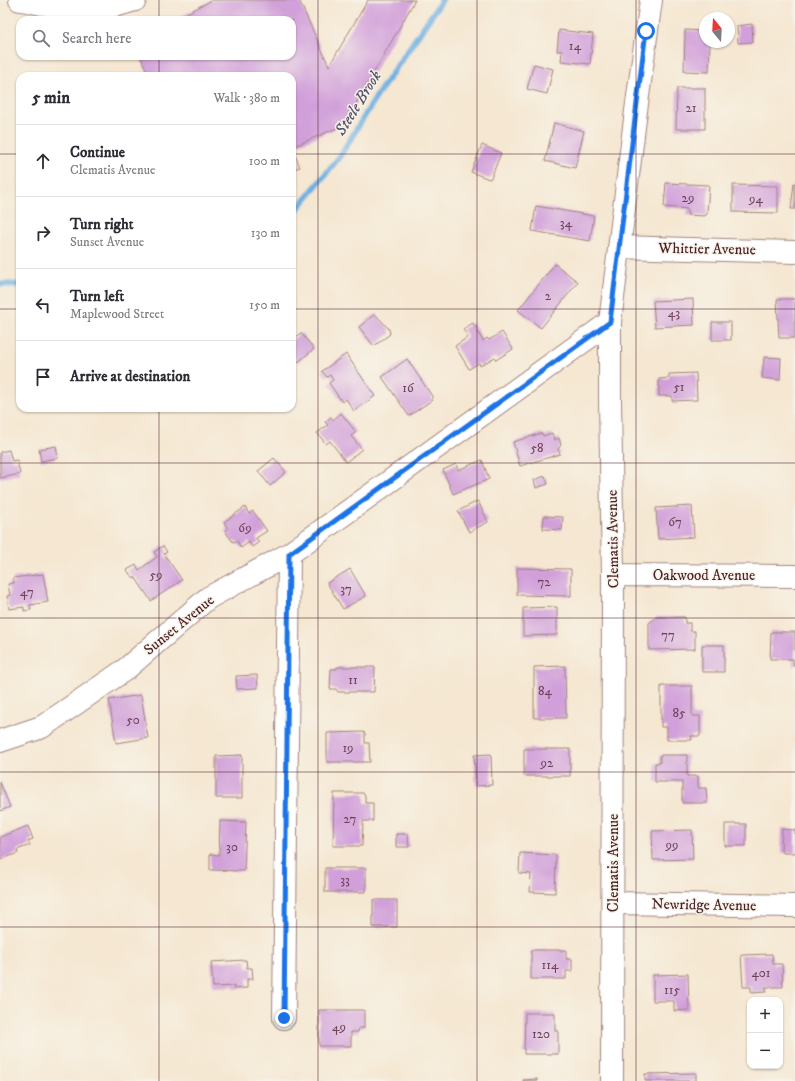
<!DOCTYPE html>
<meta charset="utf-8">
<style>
body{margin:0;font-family:"IM FELL DW Pica",serif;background:#f7f7f7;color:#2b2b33}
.controls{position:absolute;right:12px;bottom:12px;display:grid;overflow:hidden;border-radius:8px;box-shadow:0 1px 3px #0004}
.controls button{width:36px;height:36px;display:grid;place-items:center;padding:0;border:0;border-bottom:1px solid #e1e1e2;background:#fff;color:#2b2b33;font:20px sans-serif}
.compass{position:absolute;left:699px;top:12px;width:36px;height:36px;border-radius:50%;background:#fff;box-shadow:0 1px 3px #0004;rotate:342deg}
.stop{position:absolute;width:12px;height:12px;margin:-9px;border:3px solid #1a73e8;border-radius:50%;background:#fff}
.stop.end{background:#1a73e8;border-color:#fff;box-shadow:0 1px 4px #0008}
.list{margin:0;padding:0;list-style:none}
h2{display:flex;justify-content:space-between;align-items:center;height:52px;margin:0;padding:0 16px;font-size:17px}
h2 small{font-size:13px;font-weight:400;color:#7c7c81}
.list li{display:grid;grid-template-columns:26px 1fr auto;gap:12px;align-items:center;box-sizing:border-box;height:72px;padding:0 16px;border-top:1px solid #e1e1e2}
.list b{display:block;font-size:15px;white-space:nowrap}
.list p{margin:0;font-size:13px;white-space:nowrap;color:#7c7c81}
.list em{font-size:13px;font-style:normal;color:#7c7c81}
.icon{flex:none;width:22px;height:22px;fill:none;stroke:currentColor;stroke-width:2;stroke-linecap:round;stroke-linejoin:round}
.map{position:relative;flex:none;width:795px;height:1081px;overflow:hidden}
.search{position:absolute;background:#fff;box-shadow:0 1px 3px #0004;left:16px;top:16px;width:280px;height:44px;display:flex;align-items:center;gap:10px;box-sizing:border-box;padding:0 14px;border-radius:12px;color:#7c7c81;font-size:15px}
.panel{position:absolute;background:#fff;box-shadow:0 1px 3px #0004;left:16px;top:72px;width:280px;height:340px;border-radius:12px}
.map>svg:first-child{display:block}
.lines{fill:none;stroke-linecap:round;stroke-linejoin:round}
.stream{stroke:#6eb0e2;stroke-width:6}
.building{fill:#d1a0da}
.minor-casing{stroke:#a0837e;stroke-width:24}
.primary-casing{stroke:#a0837e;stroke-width:24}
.minor{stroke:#fff;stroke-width:22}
.primary{stroke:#fff;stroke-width:22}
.route{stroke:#1a73e8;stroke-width:5}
.grid{fill:none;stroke:#4a1f2b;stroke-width:1;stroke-opacity:0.55}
.labels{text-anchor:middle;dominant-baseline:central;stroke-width:3;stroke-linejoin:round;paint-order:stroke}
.number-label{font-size:13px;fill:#6c3f57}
.street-label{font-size:15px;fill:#4a1f2b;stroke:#f7f3e8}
.water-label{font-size:16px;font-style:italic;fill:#57526b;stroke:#f7f3e8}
</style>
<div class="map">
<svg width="795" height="1081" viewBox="0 0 795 1081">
<rect width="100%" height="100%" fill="#f7f3e8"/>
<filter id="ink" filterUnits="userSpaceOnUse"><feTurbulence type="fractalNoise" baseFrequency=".025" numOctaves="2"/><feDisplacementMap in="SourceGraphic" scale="8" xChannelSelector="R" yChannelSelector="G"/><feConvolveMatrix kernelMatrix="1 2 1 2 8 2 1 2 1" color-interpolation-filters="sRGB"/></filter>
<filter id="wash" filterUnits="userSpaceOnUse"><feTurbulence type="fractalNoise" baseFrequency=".012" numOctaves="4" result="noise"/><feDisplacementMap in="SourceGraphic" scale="16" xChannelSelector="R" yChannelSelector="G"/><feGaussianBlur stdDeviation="0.9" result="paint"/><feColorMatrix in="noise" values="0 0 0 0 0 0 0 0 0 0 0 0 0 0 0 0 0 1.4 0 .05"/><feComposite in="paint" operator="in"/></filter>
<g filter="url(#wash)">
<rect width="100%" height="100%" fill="#f5e7d1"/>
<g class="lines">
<path class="stream" d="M292,216L340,156L378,94L442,0
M0,284L20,285"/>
</g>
<g id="blocks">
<path class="building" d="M212,0H299L329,66L368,0H415L344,125L292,147V76H149L140,56H292V20H174Z
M752,24L753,42L738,43L737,26Z
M559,30L593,34L590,64L561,61L562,51H557Z
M685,30L705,31V42H710L709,72L684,71Z
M534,64L553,69L547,94L527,89Z
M677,88H705V129H676Z
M554,123L584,131L575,168L545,161Z
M482,145L501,153L491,178L489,179L471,172Z
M292,148L300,167L292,170Z
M666,183L709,185L707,214L705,216L687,215L688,209L664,207Z
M794,183H795V209H791Z
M733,185L778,186V213L733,212Z
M536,206L594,216L590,241L532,231Z
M555,264L578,282L541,328L518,310Z
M693,299L694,325L655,327L653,301Z
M777,299H795V338H779Z
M375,314L389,329L390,334L374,346L359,327Z
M712,322H731V340H712Z
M473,323L483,341L487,338L489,340L502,332L513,349L496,360L495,357L480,366L479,363L469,369L455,346L468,337L463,329Z
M301,333L314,349L298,362L292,354V340Z
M346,354L375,396L354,411L346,399L342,402L329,383L333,380L330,375L327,377L322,371Z
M764,357L781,358L780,380L762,378Z
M407,359L432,396V400L409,416L382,377Z
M696,373L697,400L672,401V396H659V379L669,378V374Z
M341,413L356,432L351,436L362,449L346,462L330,441L326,444L317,433L328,425L325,422L331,417L333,420Z
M542,433L543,436L552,433L554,440L559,438L561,445L558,449L560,454L520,466L513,442Z
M56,446L58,458L41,461L39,449Z
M9,450L12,461L17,460L20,474L0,478V452Z
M274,458L286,472L270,486L258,471Z
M482,460L489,479L453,494L443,470L456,464L458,470Z
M545,476L548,484L536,488L534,480Z
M478,501L488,522L469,532L458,511Z
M692,506L694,537L658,539L656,508Z
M245,507L249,514L253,511L267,531L256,538L259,542L252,547L249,542L241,548L237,541L233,542L225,531L228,529L224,522Z
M544,516L563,517L562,530L543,529Z
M163,546L167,552L164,554L182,580L151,601L135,577H132L127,570L136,565L139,570L157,557L154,552Z
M517,568L571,569V596L517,595Z
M350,569L366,596L343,609L327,583Z
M43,574L48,602L30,605L31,610L24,611V607L9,609L7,596L10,595L8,584L14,583L13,578Z
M557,607V635L523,636V608Z
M657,617H685V623H690V631H695V649L649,650V623Z
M771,632H795V666H793V659H770Z
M702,645H724V672H702Z
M565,666L566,718H534V667Z
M337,667H375L374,692H338L336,689H330L331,669H337Z
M257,675L258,688L237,689L236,676Z
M661,686H692V716H700V736H691L692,740H667V727H661Z
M141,695L148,738L116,743L109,700Z
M363,732L365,733V743H369L370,762H327V733Z
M524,749H570V776H524Z
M491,754L492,785L476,786L474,755Z
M242,755V798H216V756Z
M660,755H687V776H698V788H706L707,803H682V782H655V763H660Z
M0,782L10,807L0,811Z
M334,793H363L365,796V803H373V821H363L362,846H333Z
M220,821L246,822L244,871L210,870V854L219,855Z
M725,824H746V846H725Z
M28,826L33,839L28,841L30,845L17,850L18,853L0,860V837Z
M782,829L795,830V853H783L781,850Z
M692,830L693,859L653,860L652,831Z
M396,834H408L409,847H396Z
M520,853L556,855L555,893L530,892L531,874L519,873Z
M325,868H366V892H325Z
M373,900H397V927H373Z
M531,950H566V959H572V971H566V979H531Z
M772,954L773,964H782L783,987H766V992L751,993V987H743L741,955Z
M246,960L247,968H252L253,979H247V988L234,989V986L213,987L211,962Z
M688,974L689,1010L674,1011V1001H653V975Z
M319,1010H364V1028H359L358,1032H351V1046H319Z
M525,1013H555V1031H558V1054H524Z
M696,1073V1081H645V1074Z
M537,1079V1081H523V1080Z"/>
</g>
</g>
<g filter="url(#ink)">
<use href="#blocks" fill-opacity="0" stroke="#a0837e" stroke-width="1"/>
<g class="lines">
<g class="minor-casing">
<path id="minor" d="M619,247L795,252
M613,575L795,576
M0,741L42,727L126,669L208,598L289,554L610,322
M613,903L795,906
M284,1018L289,554
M612,1081L613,575L610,401V322L636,111L651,0"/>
</g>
<g class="primary-casing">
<path id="primary" d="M20,0C45,4 72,12 98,9C111,7 123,4 135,0"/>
</g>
<use href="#minor" class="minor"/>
<use href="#primary" class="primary"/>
</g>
</g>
<g class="lines" filter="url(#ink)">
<path class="route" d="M284,1018L289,554L610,322L636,111L646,31"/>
</g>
<path class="grid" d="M159,0V20M318,0V1081M477,0V1081M636,0V1081M159,56V76M0,154H20M292,154H795M0,309H20M292,309H795M159,408V1081M0,463H795M0,618H795M0,772H795M0,927H795"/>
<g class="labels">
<g class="number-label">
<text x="575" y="46">14</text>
<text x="691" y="108">21</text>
<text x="688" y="198">29</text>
<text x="756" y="199">94</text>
<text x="566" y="223">34</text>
<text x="548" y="296">2</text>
<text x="674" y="313">43</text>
<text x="679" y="387">51</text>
<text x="408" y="388">16</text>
<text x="537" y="448">58</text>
<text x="675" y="522">67</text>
<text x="245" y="528">69</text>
<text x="156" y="575">59</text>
<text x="544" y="582">72</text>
<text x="346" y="589">37</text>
<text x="27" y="592">47</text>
<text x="668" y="635">77</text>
<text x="353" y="680">11</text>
<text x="545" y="691">84</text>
<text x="679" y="713">85</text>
<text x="133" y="720">50</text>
<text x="348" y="748">19</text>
<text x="547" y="763">92</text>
<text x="350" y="819">27</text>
<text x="672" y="845">99</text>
<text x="232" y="847">30</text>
<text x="345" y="880">33</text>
<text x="550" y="965">114</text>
<text x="761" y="973">401</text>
<text x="672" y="990">115</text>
<text x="339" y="1027">49</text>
<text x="541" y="1034">120</text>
</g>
<g class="street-label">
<text transform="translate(707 249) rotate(1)">Whittier Avenue</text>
<text transform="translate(613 539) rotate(-91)">Clematis Avenue</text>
<text x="704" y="575">Oakwood Avenue</text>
<text transform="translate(179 625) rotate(-39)">Sunset Avenue</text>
<text transform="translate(613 863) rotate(-90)">Clematis Avenue</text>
<text transform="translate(704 905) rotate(1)">Newridge Avenue</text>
</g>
<g class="water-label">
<text transform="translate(358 103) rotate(-58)">Steele Brook</text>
</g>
</g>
</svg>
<div class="controls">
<button>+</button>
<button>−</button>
</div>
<svg class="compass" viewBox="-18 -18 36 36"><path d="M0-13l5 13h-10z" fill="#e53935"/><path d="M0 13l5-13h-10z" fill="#7c7c81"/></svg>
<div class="stop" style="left:646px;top:31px"></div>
<div class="stop end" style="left:284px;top:1018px"></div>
<div class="search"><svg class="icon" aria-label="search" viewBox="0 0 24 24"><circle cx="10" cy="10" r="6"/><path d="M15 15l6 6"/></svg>Search here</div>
<section class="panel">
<h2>5 min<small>Walk · 380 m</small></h2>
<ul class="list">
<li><svg class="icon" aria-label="ahead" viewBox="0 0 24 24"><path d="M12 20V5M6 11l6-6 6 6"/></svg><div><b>Continue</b><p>Clematis Avenue</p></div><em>100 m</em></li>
<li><svg class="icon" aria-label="right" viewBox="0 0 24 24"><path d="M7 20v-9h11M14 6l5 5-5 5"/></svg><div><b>Turn right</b><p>Sunset Avenue</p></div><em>130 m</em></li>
<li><svg class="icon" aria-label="left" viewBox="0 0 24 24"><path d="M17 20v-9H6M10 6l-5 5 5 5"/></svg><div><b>Turn left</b><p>Maplewood Street</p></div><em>150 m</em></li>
<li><svg class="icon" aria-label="arrive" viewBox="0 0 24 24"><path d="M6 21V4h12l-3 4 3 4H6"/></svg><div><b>Arrive at destination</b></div></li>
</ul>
</section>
</div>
